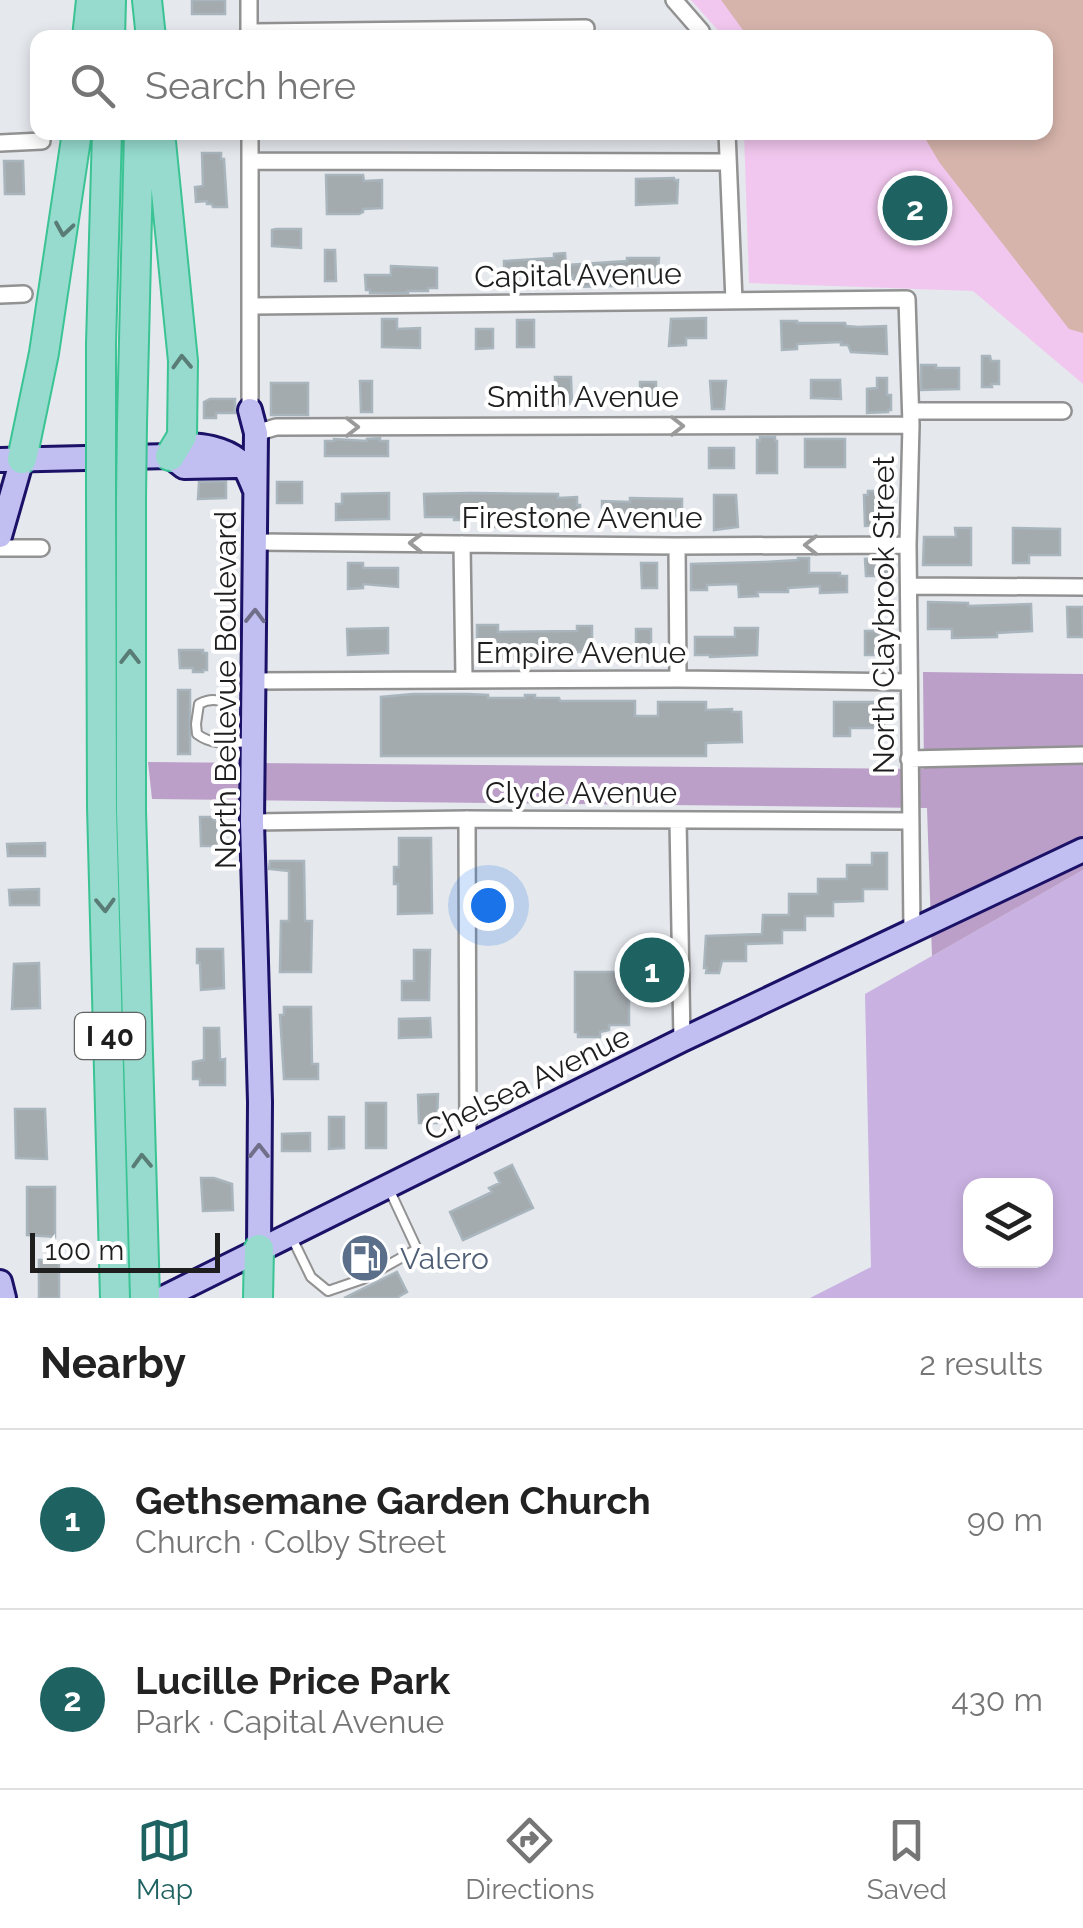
<!DOCTYPE html>
<meta charset="utf-8">
<style>
body{margin:0;font-family:Raleway,sans-serif;background:#f6f6f6;color:#222}
.controls{position:absolute;right:30px;bottom:30px;display:grid;overflow:hidden;border-radius:20px;box-shadow:0 5px 15px #0003}
.controls button{width:90px;height:90px;display:grid;place-items:center;padding:0;border:0;border-bottom:2px solid #e0e0e0;background:#fff;color:#222;font:50px sans-serif}
.scale{position:absolute;left:30px;bottom:25px;width:190px;box-sizing:border-box;padding-left:10px;border:5px solid #1e1e1e;border-top:0;font-size:28px;line-height:35px;white-space:nowrap;color:#1e1e1e;-webkit-text-stroke:8px #fff;paint-order:stroke}
.you{position:absolute;left:488px;top:905px;width:35px;height:35px;margin:-25px;border:8px solid #fff;border-radius:50%;background:#1a73e8;box-shadow:0 0 0 15px #1a73e833}
.badge{display:grid;place-items:center;width:65px;height:65px;border-radius:50%;background:#1e6362;color:#fff;font-size:32px;font-weight:700}
.pin{position:absolute;translate:-50% -50%;border:5px solid #fff;box-shadow:0 2px 10px #0006}
.list{margin:0;padding:0;list-style:none}
h2{display:flex;justify-content:space-between;align-items:center;height:130px;margin:0;padding:0 40px;font-size:42px}
h2 small{font-size:32px;font-weight:400;color:#767676}
.list li{display:grid;grid-template-columns:65px 1fr auto;gap:30px;align-items:center;box-sizing:border-box;height:180px;padding:0 40px;border-top:2px solid #e0e0e0}
.list b{display:block;font-size:38px;white-space:nowrap}
.list p{margin:0;font-size:32px;white-space:nowrap;color:#767676}
.list em{font-size:32px;font-style:normal;color:#767676}
.icon{flex:none;width:55px;height:55px;fill:none;stroke:currentColor;stroke-width:2;stroke-linecap:round;stroke-linejoin:round}
.map{position:relative;flex:none;width:1083px;height:1298px;overflow:hidden}
.search{position:absolute;background:#fff;box-shadow:0 5px 15px #0003;left:30px;right:30px;top:30px;height:110px;display:flex;align-items:center;gap:25px;box-sizing:border-box;padding:0 35px;border-radius:20px;color:#767676;font-size:38px}
.sheet{height:490px;background:#fff}
nav{display:flex;justify-content:space-around;align-items:center;box-sizing:border-box;height:140px;border-top:2px solid #e0e0e0;background:#fff;font-size:28px;color:#767676}
nav a{display:grid;justify-items:center;gap:5px}
nav .on{color:#1e6362}
.map>svg:first-child{display:block}
.grass{fill:#c9b1e1;fill-rule:evenodd}
.forest{fill:#bb9fc8}
.park{fill:#f2c7ef}
.water{fill:#d6b4ab}
.building{fill:#a4abaf;stroke:#a9b5bd;stroke-width:2.5}
.lines{fill:none;stroke-linecap:round;stroke-linejoin:round}
.service-casing{stroke:#929292;stroke-width:12}
.minor-casing{stroke:#929292;stroke-width:20}
.secondary-casing{stroke:#1b1267;stroke-width:28}
.motorway-casing{stroke:#3ac393;stroke-width:32}
.service{stroke:#fff;stroke-width:8}
.minor{stroke:#fff;stroke-width:15}
.secondary{stroke:#c1bff1;stroke-width:22}
.motorway{stroke:#96dbce;stroke-width:28}
.motorway-bridge-casing{stroke:#3ac393;stroke-width:32;stroke-linecap:butt}
.motorway-bridge{stroke:#96dbce;stroke-width:28}
.oneway{stroke:#5a7c76}
.oneway2{stroke:#9a9a9a}
.oneway3{stroke:#706e88}
.labels{text-anchor:middle;dominant-baseline:central;stroke-width:8;stroke-linejoin:round;paint-order:stroke}
.shield{fill:#fff;stroke:#626262;stroke-width:2.5}
.shield-label{font-size:28px;font-weight:bold;fill:#1e1e1e}
.street-label{font-size:30px;fill:#1e1e1e;stroke:#fff}
.service-label{font-size:30px;fill:#4e5e75;stroke:#fff;text-anchor:start}
</style>
<div class="map">
<svg width="1083" height="1298" viewBox="0 0 1083 1298">
<rect width="100%" height="100%" fill="#e5e8ed"/>
<path class="grass" d="M1083,870V1298H810L871,1267L865,994ZM970,1186H1046V1260H970Z"/>
<path class="forest" d="M923,672L1083,674V870L932,956L927,808L152,799L148,762L924,769Z"/>
<path class="park" d="M691,0H1083V384L973,291L749,283L744,133L1046,132V38L724,37Z"/>
<path class="water" d="M721,0H1083V333L1069,329L939,162L922,133L1046,132V38L748,37Z"/>
<path class="building" d="M192,0H225V14H192Z
M202,153H221V159H224L227,207H213L212,204H207V201L196,202L195,187L203,186Z
M4,161H23L24,194H5Z
M326,175H363L364,181L382,180V208L363,209V212L359,214H327Z
M674,178L675,181L678,180L677,203L636,205V179Z
M276,229H301V248L272,246V230Z
M325,250H335L336,281H325Z
M565,253L566,265L627,261V258H659L657,285L573,287V275L541,277V274H519V287H504V261L554,258V254Z
M391,266L437,268V288H428V291H408V293H370V290H366L365,275H391Z
M706,318V338H686V345L669,346L671,319Z
M382,319H397V329L420,328V348L382,347Z
M517,320H534V347H517Z
M781,321H797V323H845L846,326L858,327L886,326L887,354L851,352L848,345H841V342L797,344V349L782,350Z
M476,329H493V348L476,349Z
M982,356H990L991,361H999V384H991L992,387H982Z
M921,365H936V368H959V389L921,390Z
M555,377H571L572,404H556Z
M877,378H887V395H891V410H888V412L867,413V389L877,388Z
M811,380H840L841,399L811,398Z
M360,381H372V412H361Z
M710,381H726L724,409H712Z
M640,382H656V388L658,389V407H646L647,404H640Z
M271,383H308V415H271Z
M210,399H235V413H216V418H204V402Z
M760,437H775V441H777V473H757V440L760,441Z
M380,438V441H388V456H325V441H334V439L367,441V439Z
M805,439H845V467H805Z
M709,448H734V468H709Z
M226,481V498L198,499L199,482Z
M277,482H302V503H277Z
M868,491H883V525L865,526L864,495H868Z
M389,493V519L336,520V504H342V494Z
M471,493L558,494V498L577,497V505H580L581,522L577,523V527H483L482,520H454V517H425L424,494Z
M714,495H736L738,527L714,530Z
M630,498L682,499V516L602,517V501L630,502Z
M955,528H971V565H923L924,537H956Z
M1013,528L1060,529V555H1029V563H1013Z
M798,558H809V573H840V576H847V592L820,593V586L788,588V592H757L758,596L739,597L738,584L707,585V590H691V564L765,562L798,560Z
M890,558L892,574L890,576H866L865,559Z
M348,563H363V568H398V587L363,584V588L348,589Z
M641,563H657V588H642Z
M928,602L968,603V606L1031,604L1032,631L997,633V637L952,638V629H928Z
M1067,607H1082L1083,637H1068Z
M477,625H498V632L577,631V626H592V652H571V658L477,659Z
M388,628V653L348,655L347,629Z
M735,628H758L757,655L710,657V655H695V637H735Z
M636,629H651V657H636Z
M865,631H884L882,655H865Z
M179,650H203V653H207V670H203V672H193V668H180Z
M178,690H190V754H178Z
M413,694H468L488,695V698H525V695H535V698H559L560,701H635V716H658V702H706V710L732,709V712H741L742,742L706,743V756H381V697Z
M834,702H884V728H850V736H834Z
M200,817H214V820L218,821L219,846H201Z
M399,838H431L432,913L398,914V884H394V867H399Z
M45,843V856H8L7,844Z
M872,853H887V889H863V901L833,902V916H805V930H782V943L746,944V961H722L719,973H706L707,968H704L706,936L762,934L763,915H789V894H818V879H847V865H872Z
M270,861H304L305,921H312L311,972H280L281,921H289V871L269,869Z
M39,889V905H10L9,890Z
M197,949H223L224,988L201,990L200,963H197Z
M414,950H430L429,1000H402V981H414Z
M39,963L40,1008L12,1009L14,964Z
M575,972H638L639,992H632V997H629V1025H609V1030L600,1032V1037H578V1032H575Z
M284,1007H311L312,1064H318V1079H284L280,1015H284Z
M430,1018L431,1037L399,1038V1019Z
M204,1028H219L220,1060L225,1059V1085H200V1079H193V1062L204,1060Z
M438,1094L437,1123H419L418,1095Z
M366,1103H386V1148H366Z
M15,1109H45L47,1159L16,1158Z
M329,1117H344V1148L329,1149Z
M310,1133V1151H282V1134Z
M512,1165L533,1208L463,1240L450,1212L492,1192L489,1188L500,1183L495,1173Z
M201,1178H214L232,1184L233,1210L203,1211Z
M27,1187H55V1237L27,1235Z
M39,1260H59V1298H39Z
M397,1272L407,1292L396,1298H344Z"/>
<g class="lines">
<g class="service-casing">
<path id="service" d="M228,743L226,705C219,698 208,699 199,704L196,724L197,734C213,746 230,743 249,742
M292,1238L311,1277L328,1291L363,1279L417,1249L389,1189"/>
</g>
<g class="minor-casing">
<path id="minor" d="M674,0L701,31L704,38
M249,32L586,28
M249,38V0
M727,132L734,301
M0,143L42,141
M251,161L727,162
M0,295L24,294
M250,306L907,299L911,425L908,545L912,931
M250,410V132
M911,411H1063
M256,433L276,427L911,425
M256,542L677,546L908,545
M462,544L464,679
M677,546L678,679
M0,548H41
M909,586L1083,587
M254,681L678,679L909,682
M909,759L1083,755
M467,819L468,1146
M678,820L682,1040
M252,822L467,819L910,821"/>
</g>
<g class="secondary-casing">
<path id="secondary" d="M250,410L256,433L252,822L260,1102L259,1249
M170,456L184,467L235,466L243,463
M0,460L170,456C174,453 178,449 183,447C197,442 227,450 238,460C246,466 250,479 254,488
M0,536L22,459
M0,1282L4,1298
M163,1298L682,1040L1083,850"/>
</g>
<g class="motorway-casing">
<path id="motorway" d="M147,0L151,38
M87,38L91,0
M110,38L111,0
M160,132L183,361L182,436L170,456
M101,424V344L107,132
M132,424L139,132
M22,459L44,353L77,132
M101,492L102,807L115,1298
M131,497V811L145,1298
M258,1298L259,1249"/>
</g>
<use href="#service" class="service"/>
<use href="#minor" class="minor"/>
<use href="#secondary" class="secondary"/>
<use href="#motorway" class="motorway"/>
<g class="motorway-bridge-casing">
<path id="motorway-bridge" d="M101,424V492
M131,497L132,424"/>
</g>
<use href="#motorway-bridge" class="motorway-bridge"/>
</g>
<defs><path id="oneway-chevron" d="M-2-3.5L2.5 0L-2 3.5" fill="none" stroke-width="1.6" stroke-linecap="round" stroke-linejoin="round" transform="scale(2.5)"/></defs>
<g class="oneway">
<use href="#oneway-chevron" transform="translate(64 229) rotate(99)"/>
<use href="#oneway-chevron" transform="translate(182 362) rotate(-92)"/>
<use href="#oneway-chevron" transform="translate(130 657) rotate(-90)"/>
<use href="#oneway-chevron" transform="translate(105 905) rotate(88)"/>
<use href="#oneway-chevron" transform="translate(142 1161) rotate(-92)"/>
</g>
<g class="oneway2">
<use href="#oneway-chevron" transform="translate(677 426)"/>
<use href="#oneway-chevron" transform="translate(352 427)"/>
<use href="#oneway-chevron" transform="translate(416 543) rotate(-179)"/>
<use href="#oneway-chevron" transform="translate(811 545) rotate(180)"/>
</g>
<g class="oneway3">
<use href="#oneway-chevron" transform="translate(255 616) rotate(-89)"/>
<use href="#oneway-chevron" transform="translate(259 1151) rotate(-90)"/>
</g>
<defs>
<g id="fuel-disc" transform="scale(2.5)"><circle r="9.5" fill="#5c6f8a" stroke="#fff"/><path d="M-5.5-6h7V0h2V4h1.3V-2.5L3-4.5l.8-.8L6-3V5H2.5V1h-1V6h-7ZM-4.2-4.7v3.2H.2V-4.7Z" fill="#fff"/></g>
</defs>
<g fill-rule="evenodd">
<use href="#fuel-disc" x="365" y="1258"/>
</g>
<g class="labels">
<rect class="shield" x="75" y="1013" width="70" height="46" rx="8"/>
<g class="shield-label">
<text x="110" y="1036">I 40</text>
</g>
<g class="street-label">
<text transform="translate(578 275) rotate(-1)">Capital Avenue</text>
<text x="583" y="396">Smith Avenue</text>
<text x="582" y="517">Firestone Avenue</text>
<text transform="translate(883 615) rotate(-90)">North Claybrook Street</text>
<text x="581" y="652">Empire Avenue</text>
<text transform="translate(225 690) rotate(-90)">North Bellevue Boulevard</text>
<text x="581" y="792">Clyde Avenue</text>
<text transform="translate(527 1083) rotate(-26)">Chelsea Avenue</text>
</g>
<g class="service-label">
<text x="400" y="1258">Valero</text>
</g>
</g>
</svg>
<div class="controls">
<button><svg class="icon" aria-label="layers" viewBox="0 0 24 24"><path d="M12 4l9 5-9 5-9-5zM3 14l9 5 9-5"/></svg></button>
</div>
<div class="scale">100 m</div>
<div class="you"></div>
<div class="pin badge" style="left:652px;top:970px">1</div>
<div class="pin badge" style="left:915px;top:208px">2</div>
<div class="search"><svg class="icon" aria-label="search" viewBox="0 0 24 24"><circle cx="10" cy="10" r="6"/><path d="M15 15l6 6"/></svg>Search here</div>
</div>
<section class="sheet">
<h2>Nearby<small>2 results</small></h2>
<ul class="list">
<li><span class="badge">1</span><div><b>Gethsemane Garden Church</b><p>Church · Colby Street</p></div><em>90 m</em></li>
<li><span class="badge">2</span><div><b>Lucille Price Park</b><p>Park · Capital Avenue</p></div><em>430 m</em></li>
</ul>
</section>
<nav>
<a class="on"><svg class="icon" aria-label="map" viewBox="0 0 24 24"><path d="M3 6l6-2 6 2 6-2v14l-6 2-6-2-6 2zM9 4v14M15 6v14"/></svg>Map</a>
<a><svg class="icon" aria-label="directions" viewBox="0 0 24 24"><path d="M12 3l9 9-9 9-9-9zM9 14v-3h6M13 9l2 2-2 2"/></svg>Directions</a>
<a><svg class="icon" aria-label="saved" viewBox="0 0 24 24"><path d="M7 4h10v16l-5-4-5 4z"/></svg>Saved</a>
</nav>
